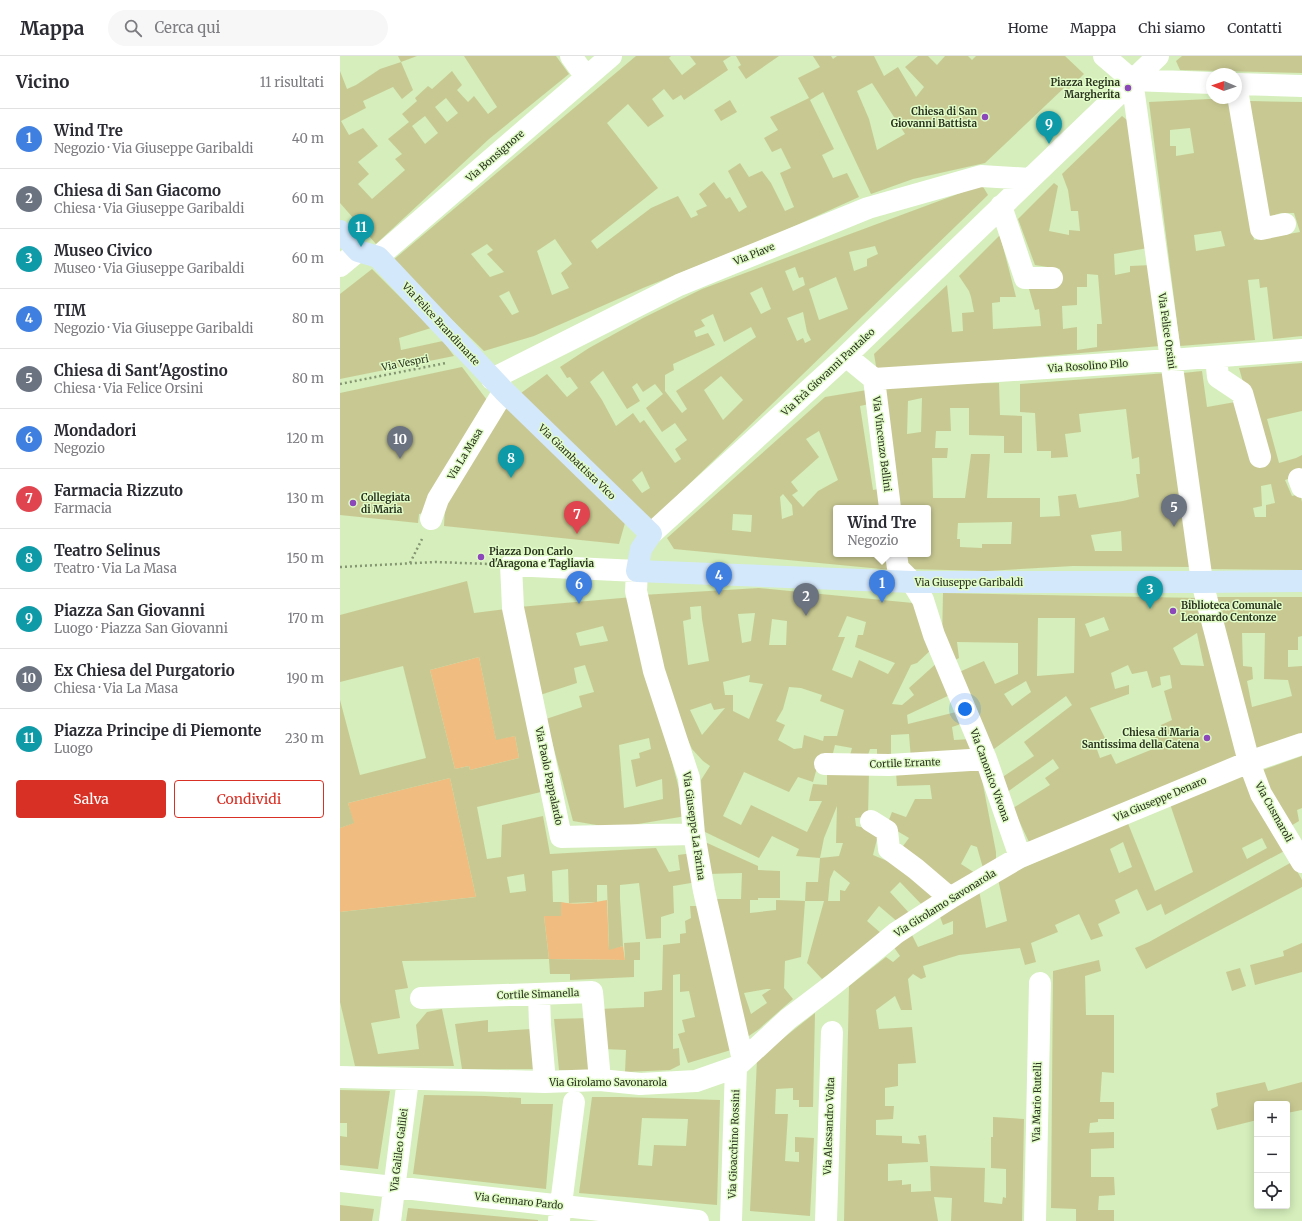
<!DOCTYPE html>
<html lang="it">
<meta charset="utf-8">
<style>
body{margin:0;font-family:Merriweather,serif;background:#f7f7f7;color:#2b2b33}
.controls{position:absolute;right:12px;bottom:12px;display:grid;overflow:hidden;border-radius:4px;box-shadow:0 2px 10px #0003}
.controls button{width:36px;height:36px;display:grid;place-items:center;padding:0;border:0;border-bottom:1px solid #e1e1e2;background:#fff;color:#2b2b33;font:20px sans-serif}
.compass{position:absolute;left:866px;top:12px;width:36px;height:36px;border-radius:50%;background:#fff;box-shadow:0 2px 10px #0003;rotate:272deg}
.you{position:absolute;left:625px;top:653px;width:14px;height:14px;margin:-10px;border:3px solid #fff;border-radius:50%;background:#1a73e8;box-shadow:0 0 0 6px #1a73e833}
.badge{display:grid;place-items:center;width:26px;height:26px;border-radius:50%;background:#d93025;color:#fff;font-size:13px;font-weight:700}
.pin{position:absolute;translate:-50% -33px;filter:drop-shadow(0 1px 2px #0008)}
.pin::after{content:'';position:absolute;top:21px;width:14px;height:12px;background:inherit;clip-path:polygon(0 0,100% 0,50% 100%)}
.popup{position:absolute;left:493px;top:449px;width:98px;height:52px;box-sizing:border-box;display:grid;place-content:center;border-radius:4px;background:#fff;filter:drop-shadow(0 1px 3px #0005);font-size:13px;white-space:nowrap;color:#7c7c81}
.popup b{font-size:15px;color:#2b2b33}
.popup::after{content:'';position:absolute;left:50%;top:100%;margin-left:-8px;border:8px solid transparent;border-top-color:#fff}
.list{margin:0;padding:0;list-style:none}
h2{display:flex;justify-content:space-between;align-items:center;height:52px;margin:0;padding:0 16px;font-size:17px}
h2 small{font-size:13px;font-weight:400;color:#7c7c81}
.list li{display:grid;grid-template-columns:26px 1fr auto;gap:12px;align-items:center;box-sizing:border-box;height:60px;padding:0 16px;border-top:1px solid #e1e1e2}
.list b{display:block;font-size:15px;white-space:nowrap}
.list p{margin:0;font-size:13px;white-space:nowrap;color:#7c7c81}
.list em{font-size:13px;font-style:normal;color:#7c7c81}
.actions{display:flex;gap:8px;padding:12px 16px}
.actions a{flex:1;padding:9px 0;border:1px solid #d93025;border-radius:4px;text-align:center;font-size:14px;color:#d93025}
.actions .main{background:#d93025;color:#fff}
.icon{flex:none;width:22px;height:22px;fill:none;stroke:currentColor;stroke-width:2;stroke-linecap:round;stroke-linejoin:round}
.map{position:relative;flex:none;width:962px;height:1165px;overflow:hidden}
header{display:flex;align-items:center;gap:24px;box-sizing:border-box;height:56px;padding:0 20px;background:#fff;border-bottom:1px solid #e1e1e2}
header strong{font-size:19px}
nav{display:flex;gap:22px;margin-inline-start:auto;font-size:14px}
.search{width:280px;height:36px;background:#f7f7f7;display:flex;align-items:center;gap:10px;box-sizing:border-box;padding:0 14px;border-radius:22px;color:#7c7c81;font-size:15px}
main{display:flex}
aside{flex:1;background:#fff}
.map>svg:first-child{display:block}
.green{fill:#f0bc80}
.building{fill:#c8c992;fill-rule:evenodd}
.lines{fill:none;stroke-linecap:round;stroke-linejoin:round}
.path{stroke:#859772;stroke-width:2.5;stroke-dasharray:2 3;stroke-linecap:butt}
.minor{stroke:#fff;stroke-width:22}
.major{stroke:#d4e8fb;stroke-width:22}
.poi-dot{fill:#8c47ba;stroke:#e2fcc8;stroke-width:1.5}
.labels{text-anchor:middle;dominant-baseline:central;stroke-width:3;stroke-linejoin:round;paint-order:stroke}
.poi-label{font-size:10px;font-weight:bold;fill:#29331f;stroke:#e2fcc8;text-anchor:end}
.street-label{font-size:10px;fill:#29331f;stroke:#e2fcc8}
</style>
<header>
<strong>Mappa</strong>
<div class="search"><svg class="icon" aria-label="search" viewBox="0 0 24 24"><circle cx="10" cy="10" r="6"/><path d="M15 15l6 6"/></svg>Cerca qui</div>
<nav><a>Home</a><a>Mappa</a><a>Chi siamo</a><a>Contatti</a></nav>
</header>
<main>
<aside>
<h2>Vicino<small>11 risultati</small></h2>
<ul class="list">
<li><span class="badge" style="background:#3f7fe0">1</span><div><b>Wind Tre</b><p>Negozio · Via Giuseppe Garibaldi</p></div><em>40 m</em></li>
<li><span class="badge" style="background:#6b7280">2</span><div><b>Chiesa di San Giacomo</b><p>Chiesa · Via Giuseppe Garibaldi</p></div><em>60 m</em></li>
<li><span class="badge" style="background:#0f9aa8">3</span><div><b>Museo Civico</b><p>Museo · Via Giuseppe Garibaldi</p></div><em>60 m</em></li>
<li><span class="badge" style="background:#3f7fe0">4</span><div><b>TIM</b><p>Negozio · Via Giuseppe Garibaldi</p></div><em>80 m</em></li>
<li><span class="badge" style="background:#6b7280">5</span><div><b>Chiesa di Sant'Agostino</b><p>Chiesa · Via Felice Orsini</p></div><em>80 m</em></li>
<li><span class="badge" style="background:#3f7fe0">6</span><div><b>Mondadori</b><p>Negozio</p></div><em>120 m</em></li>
<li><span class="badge" style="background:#e0444e">7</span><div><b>Farmacia Rizzuto</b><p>Farmacia</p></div><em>130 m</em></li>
<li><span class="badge" style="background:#0f9aa8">8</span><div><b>Teatro Selinus</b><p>Teatro · Via La Masa</p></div><em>150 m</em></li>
<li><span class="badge" style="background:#0f9aa8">9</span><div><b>Piazza San Giovanni</b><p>Luogo · Piazza San Giovanni</p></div><em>170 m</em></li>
<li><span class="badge" style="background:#6b7280">10</span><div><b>Ex Chiesa del Purgatorio</b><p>Chiesa · Via La Masa</p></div><em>190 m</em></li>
<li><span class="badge" style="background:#0f9aa8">11</span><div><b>Piazza Principe di Piemonte</b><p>Luogo</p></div><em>230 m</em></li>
</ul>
<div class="actions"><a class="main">Salva</a><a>Condividi</a></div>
</aside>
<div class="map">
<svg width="962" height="1165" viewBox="0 0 962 1165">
<rect width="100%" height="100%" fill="#d5eebb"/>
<path class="green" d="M139,601L156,683L175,680L179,702L130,714L129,710L115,713L90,614Z
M110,722L136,841L0,856V772L13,767L8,747Z
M267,844L269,893L283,890L285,904L209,903L204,860H221V846C236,849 253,847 267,844Z"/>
<path class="building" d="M58,0H77L61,6Z
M124,0H216L229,18L149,83L36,188L0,147V15L7,33L16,29L40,13L61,6L73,34L62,43L53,31L23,45L26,52L1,65L9,79L23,72L38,90L18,106L29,118L18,128L32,143L65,114L55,103L62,98L48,83L69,66L62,58L77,45L75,42L88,30L92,33L112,15L122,29L117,34L128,46L134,40L148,58L157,51ZM106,42L118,57L107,66L95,51ZM85,60L98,77L85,88L72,70Z
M296,0H331L329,2L342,19L356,8L350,0H391L383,5L388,14L344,44L341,39L333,44L324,33L312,43L324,60L308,71L288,48L267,67L318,132L251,185L257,193L311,152L338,140L351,162L358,159L356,155L367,150L359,138L374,126L386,143L390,141L399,156L407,151L388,115L400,107L409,121L422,115L431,127L445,155L454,151L440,117L451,112L441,92L432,96L424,82L438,74L430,61L469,42L458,22L480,11L473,0H491L493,3L497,0H534L544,20L558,11L576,41L584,31L565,11L578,0H588L597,9L605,0H628L632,4L636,0H725L744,18L728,34L725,31L645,107L573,123L531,138L483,36L470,44L494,93L482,99L493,122L507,117L519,141L439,177L303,232L194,280L144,295L52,205ZM532,27L565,78L537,94L529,63L517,35ZM215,183L232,208L221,217L229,232L212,239L197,195ZM147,188L153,194L147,198L164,216L150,221L131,198ZM169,235L179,256L172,259L159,240Z
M396,0H439L406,23L398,11L401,9Z
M842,0H962V17L840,14L836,5Z
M889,42L914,184L960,176L954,157H941L925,162L910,45L962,46V280L933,283L927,231L920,232L919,223L908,224L915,284L840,290L809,46ZM850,72L854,97L836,100V90H830V74ZM881,175L885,190L856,195L854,179Z
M390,44L397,56L381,65L374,54Z
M782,60L787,64L808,192L774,198L775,219L790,216V210L812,209L820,290L629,307L537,316L534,298L607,229L612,276L623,275L622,257L634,256L631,241L629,235L619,220L660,179L676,241H660V246L652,247L653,273L701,270L699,253L695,254L689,233L717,230L720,213L695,209L678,163L714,127L718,130L709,175L729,179V174L740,175L738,155H731L728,134L722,118ZM747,218L758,219L762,268H757V291L737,294V271L723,273L722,250L737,249V231H747Z
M642,129L648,139L310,466L177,340L207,318L227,341L238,332L230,321L227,322L220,311L249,292L303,262L362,233ZM535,190L538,198L527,203V210L514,215L509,196ZM455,211L459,222L463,221L465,229L453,235L445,215ZM496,221L508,253L479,264L469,233ZM422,231L431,253L421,258L410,237ZM463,256L467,276L471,284L465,287L463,282L457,285L447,262ZM373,258L384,286L411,271L416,281L336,335L347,353L342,357L325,335V319L334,314L333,308L375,289L368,277L356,281L354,275L365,270L361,264ZM263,315L287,353L300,345L292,331L297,327L303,336L315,328L323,338L306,352L322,376L335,367L347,384L335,393L341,403L335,407L304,364L300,367L293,357L276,370L262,344L250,326ZM381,320L403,344L383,364L364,334ZM302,415L310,432L302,437L292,424Z
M32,213L91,272L59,282L61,294L103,285L114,300L0,323V238Z
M962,307V355L927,363L939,407L956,402L962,399V418L945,424L952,440L960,438L962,446V514L868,513L843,317L862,315L867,351L901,345L925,403L899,312ZM931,428L935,447L926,449V461H915L913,452L922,450L921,430Z
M122,311L150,348L85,457L79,458L78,467L0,459V337Z
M827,317L852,511L733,510L647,515L568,513L562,498H588V452H556L542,333L583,328L659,327L660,359L682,360V397H664V380L629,379V352H610L611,375H596L595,392H608L607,402H592L593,442H625L631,398H650L647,442H700V461L720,460L718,440L736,438L739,452L783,445L799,441L796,418H800L799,401L792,403L786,353L739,358L741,376L725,378L728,401L711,402V395H697L695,357L680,356V328ZM582,342L581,376L567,378L568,345ZM672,466L671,488H642V492L620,491V483H617L618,467ZM781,475L782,495H755L751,479Z
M527,334L529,348L520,350L533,434L544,432L546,452H496V498H550L552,514L334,493L327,482L485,341ZM479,375L498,424L478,435L463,451L452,439L458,435L451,426L479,401L466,383ZM443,438L452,449L453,459L442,463L440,441ZM393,458L412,459L411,476L392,474Z
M165,349L287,460L279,488L104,470L105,450Z
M127,525L134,557L166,553L201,736L137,751L147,803L161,801L162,769L203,760L210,798L316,792L329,816L340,814L338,799L353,797L357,826L333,830L334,857L321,861V882L306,883L299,827L280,829V843L283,890L269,894L267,829H257V846L229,847L228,813L212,815L213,846H221V860H204L209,903L62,905L68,932L55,934L60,962L31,967L38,998L79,993L76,969L87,956L102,953L114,1010H15L0,946V856L136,841L110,722L8,747L14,767L0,772V644L20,719L86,702L63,610L0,626V559ZM139,601L156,684L175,680L179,702L130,714L129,710L115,713L90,614ZM184,818L186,835L170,837L167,821Z
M419,532L573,547L593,592L577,607L571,609L552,648L562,649L574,639L569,632L599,605L612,638L567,659L568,668L620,655L624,667L612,671L614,684L632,683L636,699L571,704L569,678L551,679V702H537V693H530L526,705L509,703L512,692L495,689L492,701H480L473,726L458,721L449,736L404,716L383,760L401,769L411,749L467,776L482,745H469L473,728L487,729V716L529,715L528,761L515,762L516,770L539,775L533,799L559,810L598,840L584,851L560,826L550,836L571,859L559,867L539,850L527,865L542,878L482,923L467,907L484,845H465L466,826H478L480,802L499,800L503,787H496L497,750L484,782L480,802L456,800L459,793L432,780L419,802L363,775L361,724L370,710L363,705L352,693L326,636L302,539ZM361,550L362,563L369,605L348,609L343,565L351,563L350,551ZM415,557L411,585L402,587L398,558ZM507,560L526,566L523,579H518L515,591L555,607L548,618L519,604L512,622L492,614L505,581H498ZM432,563L447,565L446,589H429ZM410,619L409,626L423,628L409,663L393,655V639H385L383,626ZM449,631L461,632L482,639L480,645L504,654L497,680H484L483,685L464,679L462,692L454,693L438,684L445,669L436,665L443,653ZM371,647L374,654L385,652L362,679L350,654ZM494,814L510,827L505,835L500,834V845H488L490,823Z
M603,537L859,542L899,699L689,786L673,752L710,729L705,722L719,712L713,703L666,737L661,722L694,700L684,686L732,649L726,640L650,696L617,617L644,605L655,628L678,618V587L617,586L619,602L611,606L602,585ZM764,561L769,574L750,581L745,568ZM698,562H735L734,617L697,620ZM857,577L864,610L841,609L833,592ZM788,609L792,618L807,615L812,632L821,629L820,621L830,619L832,632L824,635L832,664L821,669L824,677L810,682L813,693L776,708L771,698L760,702L755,688L765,682L750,652L789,638V629L775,633L771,617ZM686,625L691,636L672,650L664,638Z
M293,541L317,648L346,760L274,772L233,765L206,663L242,651L239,640L254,636L245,609L234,612L237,627L200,639L179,551ZM263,570L268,585L240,590L236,577ZM309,682L311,693L299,697L300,702L291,704L296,731L322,723L323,743L284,752L279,689Z
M874,541H962V580L958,581V594H948V611L962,610V679L911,697ZM902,577H925L924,623L948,624L952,640L912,651L907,625L913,623L912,611L903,610Z
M962,700V752L957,754L959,765L949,771L917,716Z
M640,713L656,796V804L643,812L637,791L631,789L621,808L635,817L610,834L560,794L569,782L547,769L552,756L566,761L575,743H592L590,729L557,730L556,717Z
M906,718L948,793L825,859L821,848L807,855L797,833L775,844L780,857L758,868L763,880L751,884L739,858L715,869L718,876L691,887L696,906L685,909L680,892L619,899L583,910L586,921L581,923L573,918L568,923L572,954H561L555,940L536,954L539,973L572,971L576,1007L558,1008V1030L545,1032V1050H554L553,1063L536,1064V1079L562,1080V1087L580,1088L578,1080L586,1079L588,1106L548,1108V1125L562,1124V1129L571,1128V1136L591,1135L590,1110L645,1112L644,1146L662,1148L663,1141L666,1142V1113L651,1112V1081H653V1061L684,1063L682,1165H611L612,1142L594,1141L598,1165H504L509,930L546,901L553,906L560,900L553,890L571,877L578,891L613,878V865L603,869L599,858L639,834L646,872L667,865L658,823L787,765L815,835L853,816L830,748ZM922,782L927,792L907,803L902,792ZM783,786L792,811L779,817L770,793Z
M365,786L418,810V814L440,815V842H418V844H410V857L436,854V844L465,845L461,901L445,905L444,932L453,943L419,973L403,984L371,843H401L402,817L368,818ZM427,933H431L422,939L427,947L411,958L404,937Z
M952,806L962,824V831L806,913L795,892L809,886Z
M350,850H360L391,994L348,1007L338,978L345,976L342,964L355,961L349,935L340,936V918L333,919V993L339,992L340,1009L330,1014L285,1016L286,994L264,993L259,953L304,951V936L322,934L323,889L340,887V878L346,877L345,865L351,862Z
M300,886V904H294V921L230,924V918H210L209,903L285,904L284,887Z
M962,887V916L915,929L910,909L944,900L943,895Z
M759,904L761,915L745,920L746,959H774V1017L762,1016L760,1046H774V1063H758V1066L750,1067L749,1077L774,1076V1092L751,1093V1121H774L775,1139L759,1140L758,1154H774V1165H736V1153L711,1152L713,915Z
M900,912L906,930L892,935L886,916Z
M475,957L473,1051H459V1044H453V1032L436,1033L435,1058H448L445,1105L459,1106V1096H455V1081L474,1082L470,1160L410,1155L417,1003Z
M250,962L252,1015L219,1014L214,963Z
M148,964V976L191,973L194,1013H122L115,968Z
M925,1026L928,1035L962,1026V1054L947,1057V1048H917V1064L877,1074L871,1053L878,1050L876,1037Z
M0,1034L50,1035L38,1113L0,1109V1080L7,1081V1067H0Z
M84,1039L145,1040L181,1042V1048H213L206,1133L73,1118Z
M252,1041H281L380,1044L377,1149L239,1137ZM302,1062L348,1063L346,1090L314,1089L312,1110L298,1109Z
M0,1149L34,1153L32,1165H0Z
M68,1152L198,1164V1165H66Z"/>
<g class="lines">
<path class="path" d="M0,328L106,307
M70,507L82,483
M0,511L96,506L150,508"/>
<path class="minor" d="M231,0L246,21
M764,0L792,24
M792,24L862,526L909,706L921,738L962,806
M792,24L872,27
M896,28L921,173L945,168
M896,28L962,30
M661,150L685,222H712
M38,201L271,0
M0,210L18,195
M506,300L534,323
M876,301L878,321L902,337L920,401
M152,323L339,229L528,152L641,120L690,123
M534,323L831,304L962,294
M534,323L550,452
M959,423L962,431
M91,463L98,443L164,335
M311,478L506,300L818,0
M556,498L558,512L572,526L583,544L594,579L646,703L680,801
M485,708L549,709L646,703
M531,765L547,775L549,793L576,813L610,842
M354,778L221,781L173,552L171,509L297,515L296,535L314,615L349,722L354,778L364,835L403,1004
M199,938L200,969L205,1026
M81,942L252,936L260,1024
M0,1021L205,1026L260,1024L300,1028L356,1025L396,1011L448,963L494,928L556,877L610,842L680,801L909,706L962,688
M0,1125L358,1165
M219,1164L234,1046
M50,1165L68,1023
M391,1165L396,1011
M486,1165L492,976
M695,1165L700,927"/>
<path class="major" d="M0,175L18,195L38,201L164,335L311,478L301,493L297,515L572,526H862L962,525"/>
</g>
<g class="poi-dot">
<circle cx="788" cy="32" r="4"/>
<circle cx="645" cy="61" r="4"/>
<circle cx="13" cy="447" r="4"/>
<circle cx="141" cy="501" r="4"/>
<circle cx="833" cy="555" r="4"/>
<circle cx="867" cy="682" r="4"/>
</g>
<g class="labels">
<g class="poi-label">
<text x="780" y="26">Piazza Regina<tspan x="780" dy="12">Margherita</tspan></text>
<text x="637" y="55">Chiesa di San<tspan x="637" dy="12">Giovanni Battista</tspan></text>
<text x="21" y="441" text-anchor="start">Collegiata<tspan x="21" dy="12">di Maria</tspan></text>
<text x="149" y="495" text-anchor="start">Piazza Don Carlo<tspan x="149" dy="12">d'Aragona e Tagliavia</tspan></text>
<text x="841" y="549" text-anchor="start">Biblioteca Comunale<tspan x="841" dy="12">Leonardo Centonze</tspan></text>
<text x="859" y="676">Chiesa di Maria<tspan x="859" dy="12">Santissima della Catena</tspan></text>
</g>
<g class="street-label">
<text transform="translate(155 100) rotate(-41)">Via Bonsignore</text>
<text transform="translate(414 198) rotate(-22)">Via Piave</text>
<text transform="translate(101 268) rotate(47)">Via Felice Brandimarte</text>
<text transform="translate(827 275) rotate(82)">Via Felice Orsini</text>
<text transform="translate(65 307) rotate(-11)">Via Vespri</text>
<text transform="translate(748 310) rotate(-4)">Via Rosolino Pilo</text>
<text transform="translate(488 316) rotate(-43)">Via Frà Giovanni Pantaleo</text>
<text transform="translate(542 388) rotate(83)">Via Vincenzo Bellini</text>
<text transform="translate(125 398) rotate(-59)">Via La Masa</text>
<text transform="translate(237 406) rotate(44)">Via Giambattista Vico</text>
<text x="629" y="526">Via Giuseppe Garibaldi</text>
<text transform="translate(565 707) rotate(-2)">Cortile Errante</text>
<text transform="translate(650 719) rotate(70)">Via Canonico Vivona</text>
<text transform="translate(209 720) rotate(78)">Via Paolo Pappalardo</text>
<text transform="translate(820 743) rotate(-23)">Via Giuseppe Denaro</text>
<text transform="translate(934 756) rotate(61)">Via Cusmaroli</text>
<text transform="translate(354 770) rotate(82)">Via Giuseppe La Farina</text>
<text transform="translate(605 847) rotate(-32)">Via Girolamo Savonarola</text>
<text transform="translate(198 938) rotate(-2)">Cortile Simanella</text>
<text x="268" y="1026">Via Girolamo Savonarola</text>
<text transform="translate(697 1046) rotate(-89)">Via Mario Rutelli</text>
<text transform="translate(489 1070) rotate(-88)">Via Alessandro Volta</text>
<text transform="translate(394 1088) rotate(-88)">Via Gioacchino Rossini</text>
<text transform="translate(59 1094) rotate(-83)">Via Galileo Galilei</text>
<text transform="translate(179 1145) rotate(6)">Via Gennaro Pardo</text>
</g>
</g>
</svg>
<div class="controls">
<button>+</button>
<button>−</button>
<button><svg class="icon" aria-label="locate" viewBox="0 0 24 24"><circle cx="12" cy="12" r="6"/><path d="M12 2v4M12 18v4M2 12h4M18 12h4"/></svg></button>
</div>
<svg class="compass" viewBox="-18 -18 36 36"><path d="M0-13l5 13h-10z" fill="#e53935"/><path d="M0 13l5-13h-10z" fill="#7c7c81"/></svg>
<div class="you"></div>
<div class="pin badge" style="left:542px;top:547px;background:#3f7fe0">1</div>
<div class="popup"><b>Wind Tre</b>Negozio</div>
<div class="pin badge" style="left:466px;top:560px;background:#6b7280">2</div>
<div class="pin badge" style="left:810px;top:553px;background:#0f9aa8">3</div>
<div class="pin badge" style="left:379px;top:539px;background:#3f7fe0">4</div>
<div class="pin badge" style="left:834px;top:471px;background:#6b7280">5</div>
<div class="pin badge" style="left:239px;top:548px;background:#3f7fe0">6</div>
<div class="pin badge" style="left:237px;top:478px;background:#e0444e">7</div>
<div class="pin badge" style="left:171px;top:422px;background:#0f9aa8">8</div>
<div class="pin badge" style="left:709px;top:88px;background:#0f9aa8">9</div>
<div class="pin badge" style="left:60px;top:403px;background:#6b7280">10</div>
<div class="pin badge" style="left:21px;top:191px;background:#0f9aa8">11</div>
</div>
</main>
